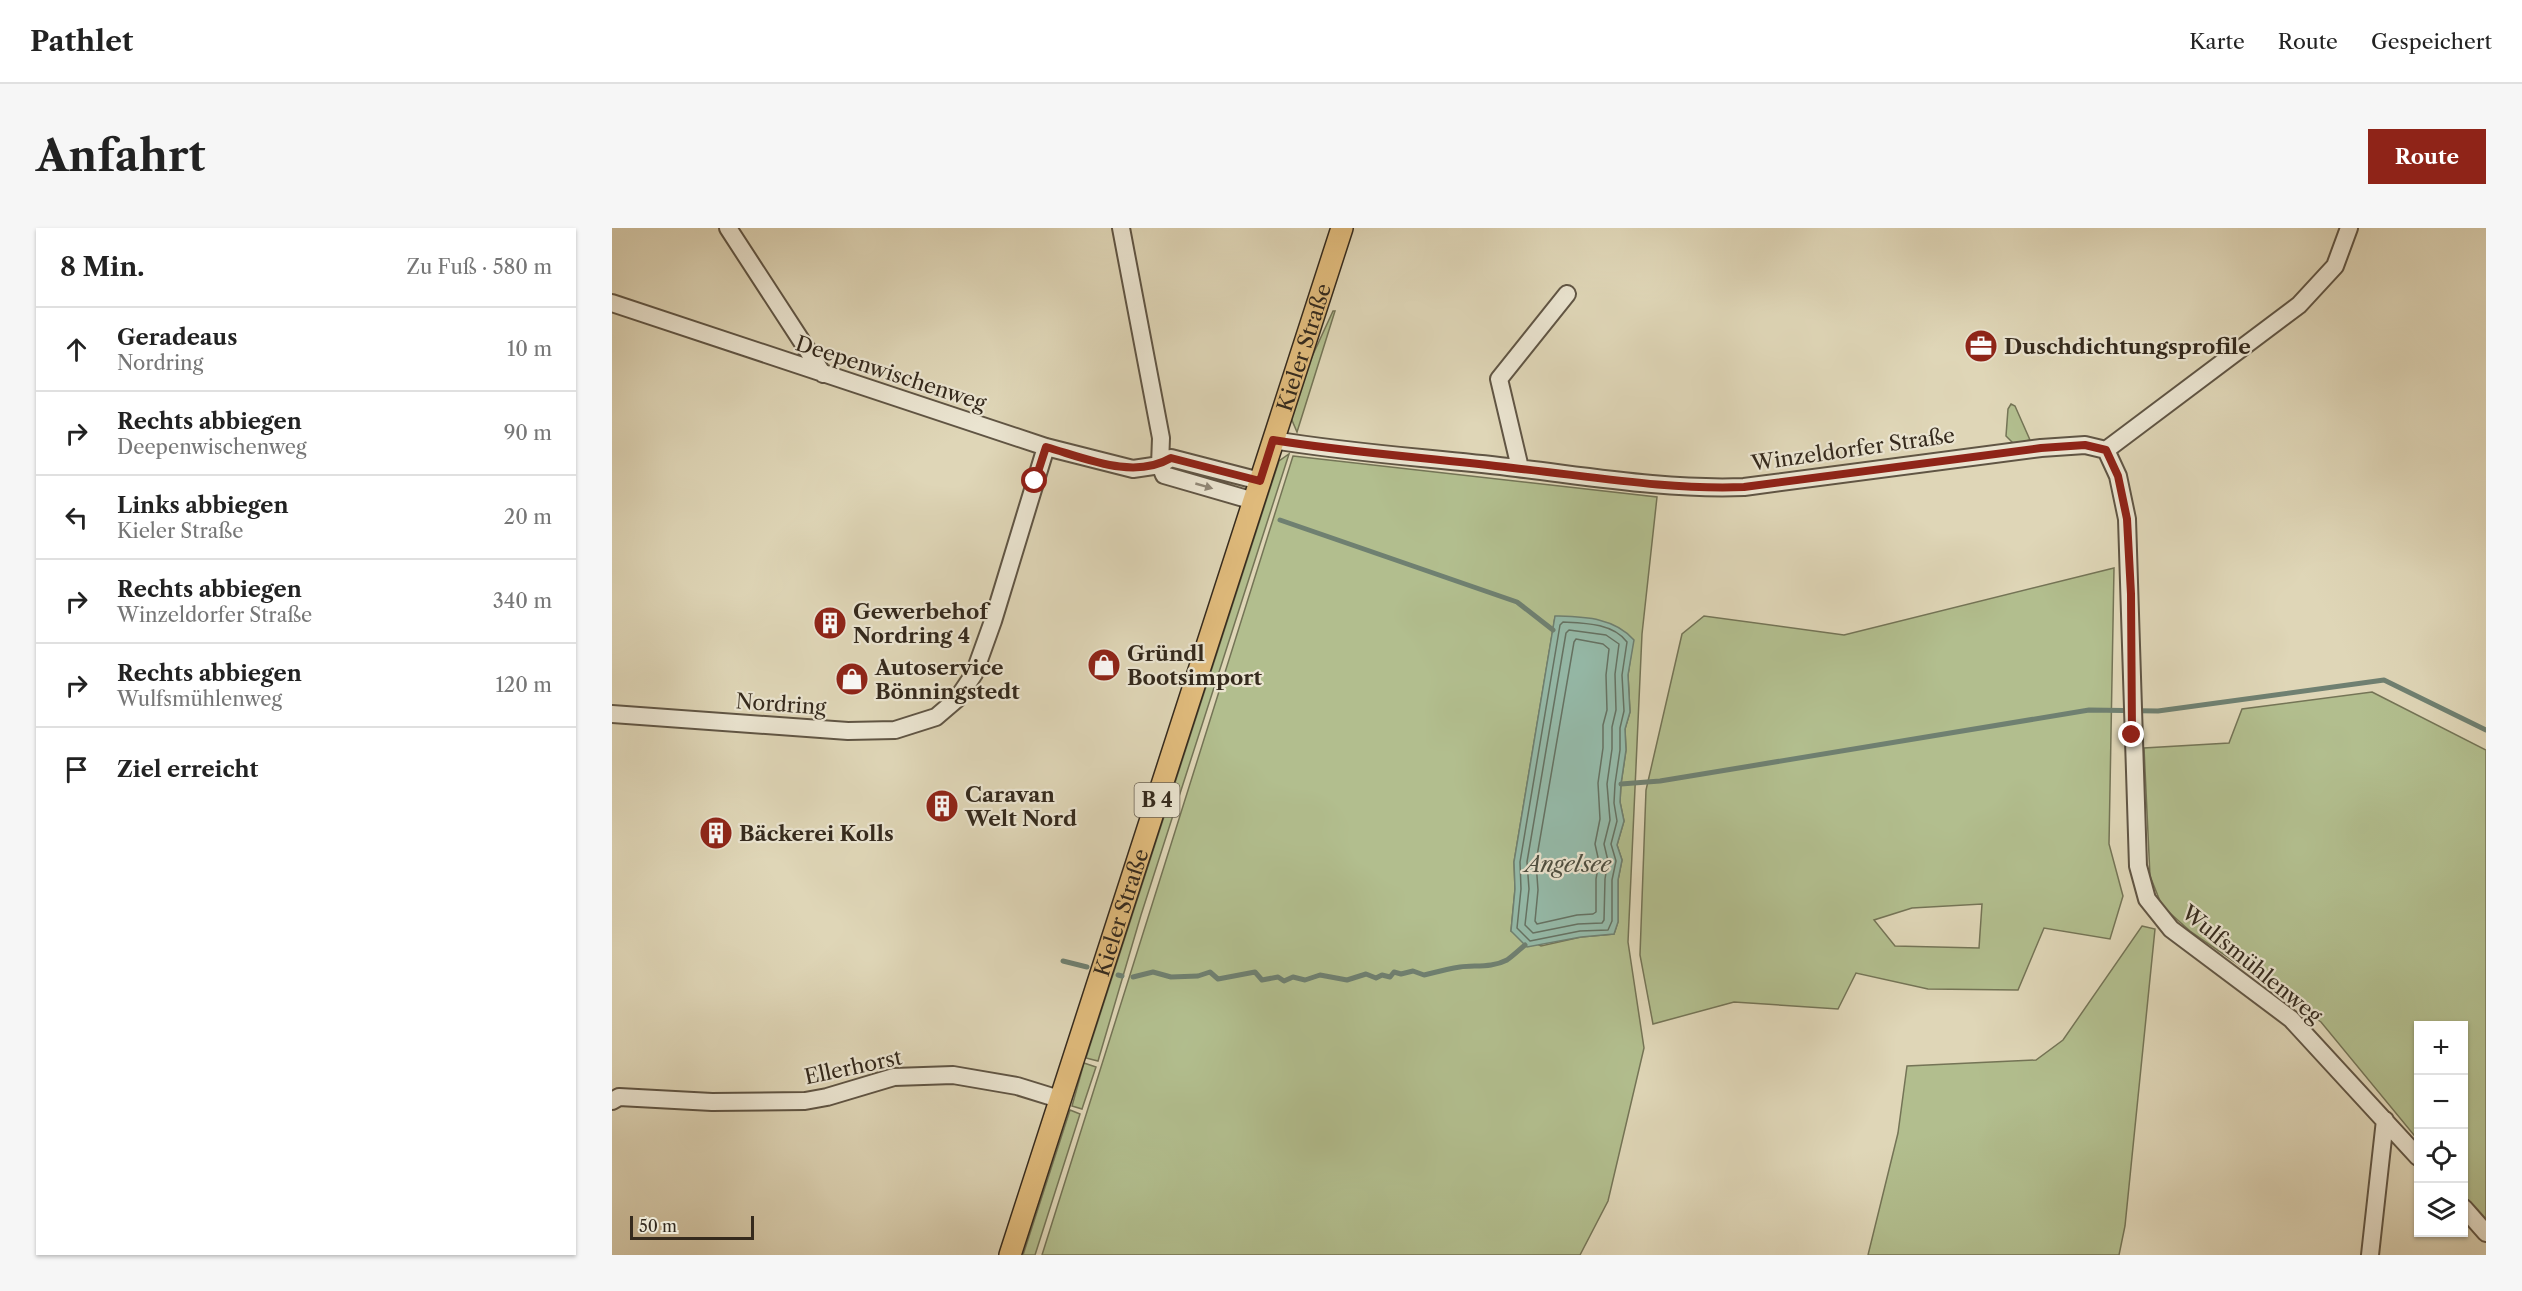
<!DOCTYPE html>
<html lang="de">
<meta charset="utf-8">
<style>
body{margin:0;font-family:"Libre Caslon Text",serif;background:#f6f6f6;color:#222}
.controls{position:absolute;right:18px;bottom:18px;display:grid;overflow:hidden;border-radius:0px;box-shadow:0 2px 4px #0004}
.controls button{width:54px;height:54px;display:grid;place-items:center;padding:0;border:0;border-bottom:2px solid #e0e0e0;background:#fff;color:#222;font:30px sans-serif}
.scale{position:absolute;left:18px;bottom:15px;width:124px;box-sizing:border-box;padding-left:6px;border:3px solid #352a1d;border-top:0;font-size:16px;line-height:21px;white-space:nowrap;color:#352a1d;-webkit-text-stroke:4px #eae4d0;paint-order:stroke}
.stop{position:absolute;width:18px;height:18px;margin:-14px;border:4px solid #8f2418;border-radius:50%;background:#fff}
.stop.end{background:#8f2418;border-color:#fff;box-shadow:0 2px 6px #0008}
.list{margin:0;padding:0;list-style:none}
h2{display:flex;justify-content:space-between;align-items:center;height:78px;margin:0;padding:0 24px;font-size:26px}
h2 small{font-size:20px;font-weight:400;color:#767676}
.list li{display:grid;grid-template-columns:39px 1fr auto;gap:18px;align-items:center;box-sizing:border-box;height:84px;padding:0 24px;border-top:2px solid #e0e0e0}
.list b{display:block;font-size:22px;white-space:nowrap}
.list p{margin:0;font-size:20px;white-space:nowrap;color:#767676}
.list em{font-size:20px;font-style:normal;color:#767676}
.icon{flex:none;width:33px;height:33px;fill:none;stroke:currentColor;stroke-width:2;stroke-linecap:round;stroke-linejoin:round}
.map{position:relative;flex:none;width:1874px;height:1027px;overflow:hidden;border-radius:0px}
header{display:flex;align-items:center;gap:36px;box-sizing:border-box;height:84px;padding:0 30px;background:#fff;border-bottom:2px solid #e0e0e0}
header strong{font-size:28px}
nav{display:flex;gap:33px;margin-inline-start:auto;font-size:21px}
.intro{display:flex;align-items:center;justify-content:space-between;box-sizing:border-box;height:144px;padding:0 36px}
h1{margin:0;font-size:42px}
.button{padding:15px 27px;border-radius:0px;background:#8f2418;color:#fff;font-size:21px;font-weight:700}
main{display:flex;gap:36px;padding:0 36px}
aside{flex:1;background:#fff;border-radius:0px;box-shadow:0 2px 4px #0004}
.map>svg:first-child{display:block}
.green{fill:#b2be8e;stroke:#747456;stroke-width:1.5;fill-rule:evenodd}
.water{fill:#95baa9;stroke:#6f8071;stroke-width:1.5}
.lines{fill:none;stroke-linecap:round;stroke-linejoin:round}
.shore{stroke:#657263;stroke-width:1.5}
.stream{stroke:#6f8071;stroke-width:5}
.minor-casing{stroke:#605544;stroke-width:20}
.major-casing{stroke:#352a1d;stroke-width:24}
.minor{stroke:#eae4d0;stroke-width:16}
.major{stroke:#e0bb7c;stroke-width:21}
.oneway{fill:#908776}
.route{stroke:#8f2418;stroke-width:8}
.labels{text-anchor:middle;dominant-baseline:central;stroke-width:4.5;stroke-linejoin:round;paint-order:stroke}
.shield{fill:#eae4d0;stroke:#6b6253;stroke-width:1.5}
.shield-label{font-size:20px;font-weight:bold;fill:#352a1d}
.poi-label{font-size:21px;font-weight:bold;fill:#352a1d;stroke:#eae4d0;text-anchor:start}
.street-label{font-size:21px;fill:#352a1d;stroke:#eae4d0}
.water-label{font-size:22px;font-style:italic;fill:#4d4e40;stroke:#eae4d0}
</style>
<header>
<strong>Pathlet</strong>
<nav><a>Karte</a><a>Route</a><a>Gespeichert</a></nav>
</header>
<div class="intro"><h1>Anfahrt</h1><a class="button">Route</a></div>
<main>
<aside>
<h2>8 Min.<small>Zu Fuß · 580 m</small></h2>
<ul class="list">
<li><svg class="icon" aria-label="ahead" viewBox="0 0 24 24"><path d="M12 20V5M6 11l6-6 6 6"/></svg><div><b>Geradeaus</b><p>Nordring</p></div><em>10 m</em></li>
<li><svg class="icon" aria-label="right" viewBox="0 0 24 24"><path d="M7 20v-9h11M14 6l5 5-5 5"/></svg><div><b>Rechts abbiegen</b><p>Deepenwischenweg</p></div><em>90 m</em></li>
<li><svg class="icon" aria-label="left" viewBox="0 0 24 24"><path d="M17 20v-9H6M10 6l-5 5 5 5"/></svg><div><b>Links abbiegen</b><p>Kieler Straße</p></div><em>20 m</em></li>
<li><svg class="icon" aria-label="right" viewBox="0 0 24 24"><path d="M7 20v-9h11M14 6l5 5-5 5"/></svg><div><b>Rechts abbiegen</b><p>Winzeldorfer Straße</p></div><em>340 m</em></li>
<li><svg class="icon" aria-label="right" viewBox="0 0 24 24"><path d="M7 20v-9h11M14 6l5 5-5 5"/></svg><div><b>Rechts abbiegen</b><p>Wulfsmühlenweg</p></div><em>120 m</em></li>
<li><svg class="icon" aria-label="arrive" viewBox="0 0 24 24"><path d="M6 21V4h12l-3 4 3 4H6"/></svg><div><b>Ziel erreicht</b></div></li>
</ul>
</aside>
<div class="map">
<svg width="1874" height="1027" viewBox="0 0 1874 1027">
<rect width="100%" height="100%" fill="#dfd6b7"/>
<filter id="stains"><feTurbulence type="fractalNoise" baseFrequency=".00333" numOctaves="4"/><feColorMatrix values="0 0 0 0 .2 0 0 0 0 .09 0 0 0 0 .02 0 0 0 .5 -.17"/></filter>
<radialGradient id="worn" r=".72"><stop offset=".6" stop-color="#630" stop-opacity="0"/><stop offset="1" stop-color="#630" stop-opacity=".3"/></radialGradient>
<path class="green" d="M721,83H723L685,204L679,190L698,133Z
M1399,176L1403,178L1418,212L1402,216L1394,208L1396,181Z
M677,226L529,687L486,833L474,830L667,233Z
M681,228L1045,269L1030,406L1016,714L1032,820L996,973L968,1027H430ZM943,389L1021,412L1016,447L1018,484L1013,501L1014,522L1009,556L1008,574L1012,593L1005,617L1010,632L1006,652V694L1002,706L969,709L929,718L899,703L903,661L902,634Z
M1502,340L1497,616L1511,668L1498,711L1432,700L1406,762L1316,761L1244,745L1226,781L1122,774L1041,796L1028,727L1034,562L1070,406L1092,388L1232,407ZM1370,676L1367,720L1283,718L1262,692L1300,680Z
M1760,464L1874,522V994L1852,967V798H1806V912L1709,794L1578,703L1550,678L1538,648L1532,520L1617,515L1630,481Z
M1530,698L1543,701L1513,998L1507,1027H1256L1286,905L1295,838L1424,832L1451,812Z
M472,835L484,839L470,881L460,878Z
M458,882L468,886L423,1027H411Z"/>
<path class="water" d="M943,388C972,389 1002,389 1022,412L1016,447L1018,484L1013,501L1014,522L1009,556L1008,574L1012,593L1005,617L1010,632L1006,652V694L1002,706L969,709L915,719L899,703L903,661L902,634Z"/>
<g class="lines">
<path class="shore" d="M951,394C972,395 1001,395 1015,414L1010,447L1012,483L1008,500V522L1003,556L1002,575L1005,593L999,616L1004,633L1000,652V693L996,702L968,703L918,713L905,700L909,661L908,634L948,397Z
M957,402L994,407L1007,416L1003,446L1004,482L1000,499V521L995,556L998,592L992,616L996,633L993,651L992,692L990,695L966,696L921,705L913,697L917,661L915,634L954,405Z
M964,411L991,416L997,421L994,447L995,482L991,497V520L986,555L988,591L983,616L987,634L984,651V684L981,686L965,687L925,696L923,693L926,662L924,634L962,414Z"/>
<path class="stream" d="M668,292L905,374L941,402
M1009,556L1048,553L1477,482L1546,483L1772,452L1874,502
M451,733L475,739
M506,747L510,748
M521,749L541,744L559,749L586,748L598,744L606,751L643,744L650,752L666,749L672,753L681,749L693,752L708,747L735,752L754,746L764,750L770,747L778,749L782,744L789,746L801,743L812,747C824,744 835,741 848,739C863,737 880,740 895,732C901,728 907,722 913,717"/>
<g class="minor-casing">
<path id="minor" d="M116,0L211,146
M509,0L549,210L548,237L552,247L642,273
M0,75L434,219L521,241L548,237L559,230L648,253
M661,212C739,225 818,230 896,239C974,248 1053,262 1132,259L1429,220L1473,217L1494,222L1687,77L1723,38L1737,0
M1494,222L1506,248L1515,291L1526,638L1535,671L1559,701L1679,791L1806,929
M908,240L887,151L955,66
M0,486L236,503L283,502L324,489L345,471L362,446L381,393L434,219
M0,873L7,869L100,874L193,873L215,869L282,849L341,847L405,858L447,871
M1852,980L1874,1005
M1758,1027L1773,892"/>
</g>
<g class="major-casing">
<g id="major">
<path id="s1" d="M398,1027L730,0"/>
</g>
</g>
<use href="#minor" class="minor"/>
<use href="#major" class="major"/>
</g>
<defs><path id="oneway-solid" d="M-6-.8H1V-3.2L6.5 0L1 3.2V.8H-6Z" transform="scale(1.5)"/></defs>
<use class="oneway" href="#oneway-solid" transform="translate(592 258) rotate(16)"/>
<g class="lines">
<path class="route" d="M423,253L434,219C473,230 521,252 559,230L648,253L661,212C740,225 821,230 901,240C977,248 1055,262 1132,259L1429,220L1473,217L1494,222L1506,248L1515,291L1519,366L1520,507"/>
</g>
<defs>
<g id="office-disc" transform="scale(1.725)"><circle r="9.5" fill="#8f2418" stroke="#eae4d0"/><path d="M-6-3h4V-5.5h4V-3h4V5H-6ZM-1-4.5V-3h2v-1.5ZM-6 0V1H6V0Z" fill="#fff"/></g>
<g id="building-disc" transform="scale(1.725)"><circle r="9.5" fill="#8f2418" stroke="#eae4d0"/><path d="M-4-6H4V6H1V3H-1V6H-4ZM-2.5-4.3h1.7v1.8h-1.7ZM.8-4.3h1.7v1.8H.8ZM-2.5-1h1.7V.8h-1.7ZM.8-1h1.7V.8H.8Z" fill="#fff"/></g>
<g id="shop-disc" transform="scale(1.725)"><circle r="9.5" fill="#8f2418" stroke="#eae4d0"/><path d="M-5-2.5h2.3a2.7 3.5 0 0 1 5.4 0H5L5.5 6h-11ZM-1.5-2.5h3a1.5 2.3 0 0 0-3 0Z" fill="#fff"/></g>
</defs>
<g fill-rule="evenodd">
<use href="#office-disc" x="1369" y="118"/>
<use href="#building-disc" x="218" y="395"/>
<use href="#shop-disc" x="492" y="437"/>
<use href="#shop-disc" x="240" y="451"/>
<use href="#building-disc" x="330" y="578"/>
<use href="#building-disc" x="104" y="605"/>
</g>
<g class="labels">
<rect class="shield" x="522.5" y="555" width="45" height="34" rx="4.5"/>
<g class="shield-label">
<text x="545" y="572">B 4</text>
</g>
<g class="poi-label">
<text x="1392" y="118">Duschdichtungsprofile</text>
<text x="241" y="383">Gewerbehof<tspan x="241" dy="24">Nordring 4</tspan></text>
<text x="515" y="425">Gründl<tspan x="515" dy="24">Bootsimport</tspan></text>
<text x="263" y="439">Autoservice<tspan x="263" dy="24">Bönningstedt</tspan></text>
<text x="353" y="566">Caravan<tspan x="353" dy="24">Welt Nord</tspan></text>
<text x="127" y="605">Bäckerei Kolls</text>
</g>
<g class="street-label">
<text stroke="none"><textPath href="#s1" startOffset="954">Kieler Straße</textPath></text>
<text transform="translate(279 145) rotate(18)">Deepenwischenweg</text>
<text transform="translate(1241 221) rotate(-8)">Winzeldorfer Straße</text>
<text transform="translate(169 476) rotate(4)">Nordring</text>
<text stroke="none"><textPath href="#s1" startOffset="360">Kieler Straße</textPath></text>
<text transform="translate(1640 736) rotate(39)">Wulfsmühlenweg</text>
<text transform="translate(241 839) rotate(-12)">Ellerhorst</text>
</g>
<g class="water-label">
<text x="956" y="636">Angelsee</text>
</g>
</g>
<rect width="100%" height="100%" filter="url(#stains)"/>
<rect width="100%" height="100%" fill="url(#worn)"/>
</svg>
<div class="controls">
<button>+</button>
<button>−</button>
<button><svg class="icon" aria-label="locate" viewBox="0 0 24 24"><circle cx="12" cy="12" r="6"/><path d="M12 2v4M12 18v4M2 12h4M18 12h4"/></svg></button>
<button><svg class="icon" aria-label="layers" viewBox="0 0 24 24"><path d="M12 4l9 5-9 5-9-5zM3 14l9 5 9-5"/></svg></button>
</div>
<div class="scale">50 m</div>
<div class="stop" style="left:423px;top:253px"></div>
<div class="stop end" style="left:1520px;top:507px"></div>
</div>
</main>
